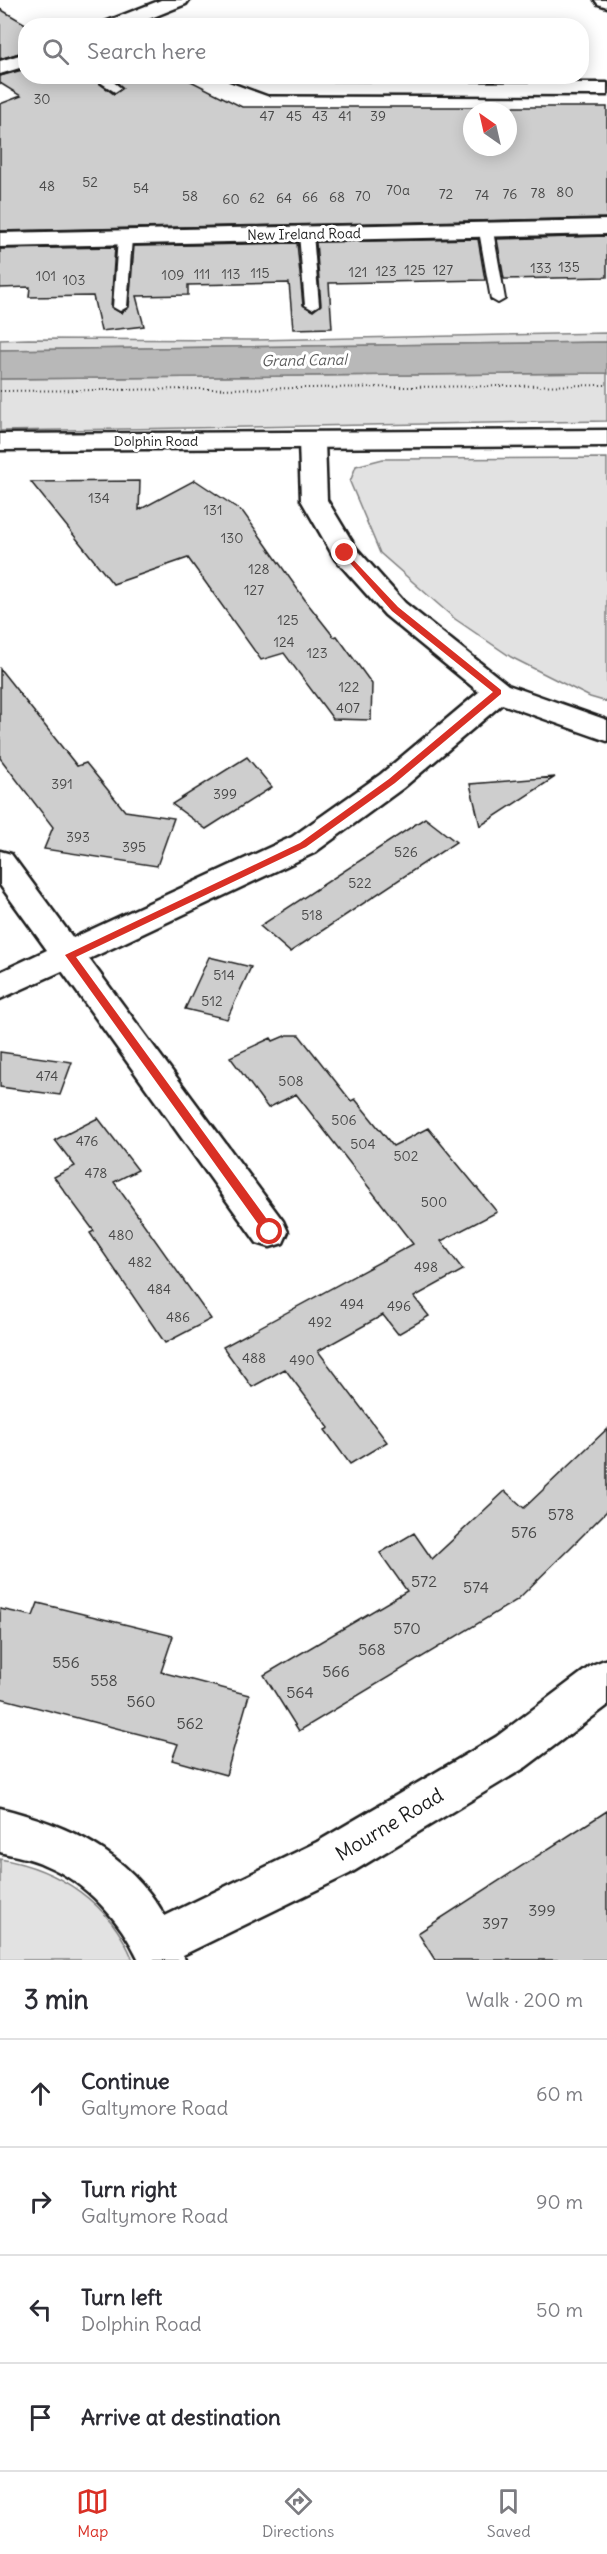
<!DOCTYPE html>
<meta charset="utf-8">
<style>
body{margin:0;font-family:Delius,sans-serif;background:#f2f2f3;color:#2b2b33}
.compass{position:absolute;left:463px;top:102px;width:54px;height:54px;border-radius:50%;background:#fff;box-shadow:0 3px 15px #0003;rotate:326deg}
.stop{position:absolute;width:18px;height:18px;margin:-14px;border:4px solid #d93025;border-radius:50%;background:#fff}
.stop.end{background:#d93025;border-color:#fff;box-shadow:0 2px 6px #0008}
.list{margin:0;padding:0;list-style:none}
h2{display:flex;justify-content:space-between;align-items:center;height:78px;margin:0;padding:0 24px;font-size:26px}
h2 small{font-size:20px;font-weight:400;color:#7c7c81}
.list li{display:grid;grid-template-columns:39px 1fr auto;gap:18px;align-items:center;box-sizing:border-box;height:108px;padding:0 24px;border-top:2px solid #e1e1e2}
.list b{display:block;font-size:22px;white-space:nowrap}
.list p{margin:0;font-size:20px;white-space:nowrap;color:#7c7c81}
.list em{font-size:20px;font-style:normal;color:#7c7c81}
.icon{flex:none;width:33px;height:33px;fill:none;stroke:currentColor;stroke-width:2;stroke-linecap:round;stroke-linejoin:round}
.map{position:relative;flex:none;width:607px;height:1960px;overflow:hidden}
.search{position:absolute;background:#fff;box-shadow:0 3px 15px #0003;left:18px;right:18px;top:18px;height:66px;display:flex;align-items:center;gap:15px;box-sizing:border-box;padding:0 21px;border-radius:24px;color:#7c7c81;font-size:22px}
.sheet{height:510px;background:#fff}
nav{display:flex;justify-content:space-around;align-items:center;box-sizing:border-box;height:84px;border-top:2px solid #e1e1e2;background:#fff;font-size:16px;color:#7c7c81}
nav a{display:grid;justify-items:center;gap:3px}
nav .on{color:#d93025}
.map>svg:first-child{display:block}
.green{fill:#e2e2e2;stroke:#7f7f7f;stroke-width:1.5}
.water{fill:#b8b8b8;stroke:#7a7a7a;stroke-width:1.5}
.building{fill:#cecece;stroke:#1c1c1c;stroke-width:1.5;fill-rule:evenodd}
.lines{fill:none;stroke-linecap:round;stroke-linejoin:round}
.lane-casing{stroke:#1c1c1c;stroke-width:4}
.street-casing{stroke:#1c1c1c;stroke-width:5}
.secondary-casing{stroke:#1c1c1c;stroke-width:5}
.path{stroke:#1c1c1c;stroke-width:2;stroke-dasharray:1 3;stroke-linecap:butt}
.lane{fill:#fff;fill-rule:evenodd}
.street{fill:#fff;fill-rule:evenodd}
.secondary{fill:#fff;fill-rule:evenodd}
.route{fill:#d93025}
.labels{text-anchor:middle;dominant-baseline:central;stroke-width:6;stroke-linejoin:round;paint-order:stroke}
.number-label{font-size:14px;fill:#484848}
.far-street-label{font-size:14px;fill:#1c1c1c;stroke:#fff}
.far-water-label{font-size:15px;font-style:italic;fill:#5a5a5a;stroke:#fff}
.near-number-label{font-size:16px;fill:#484848}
.near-street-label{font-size:20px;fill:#1c1c1c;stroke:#fff}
</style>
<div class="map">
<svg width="607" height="1960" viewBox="0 0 607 1960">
<rect width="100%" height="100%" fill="#fff"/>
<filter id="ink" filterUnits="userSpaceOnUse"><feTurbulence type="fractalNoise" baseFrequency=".0167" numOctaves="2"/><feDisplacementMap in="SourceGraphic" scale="12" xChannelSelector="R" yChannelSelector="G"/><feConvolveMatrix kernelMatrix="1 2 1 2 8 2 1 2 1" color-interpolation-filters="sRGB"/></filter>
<g filter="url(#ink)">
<path class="green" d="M607,333V342L0,350V340L28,339L255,340Z
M607,373V421L0,431V379Z
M607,458V702L590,697L511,657L455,619L380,553L350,482L356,466L383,459Z
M0,1859C59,1869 110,1903 133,1960H0Z"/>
<path class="water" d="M607,342V373L0,379V350Z"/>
<path class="building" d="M0,9L29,26H26V51L0,59Z
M26,69V76H89L114,94L123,88L110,76H181L242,107H607V218L0,231V104L21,96L0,83V76ZM472,111H508V147H472Z
M607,236V277L504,279L497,239Z
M478,239L485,280L329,283L332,328L293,329L289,283L188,285V295L136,296L144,326L101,331L93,296L29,297L30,287L0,288V249L115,247L111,307L121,313L129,307L134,246L297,243L303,305L313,311L321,305L316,242Z
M195,480L243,512L308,604L334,637L337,636L372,684L371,720L333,719L284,653L261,660L188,558L113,584L31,482L140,481L139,510Z
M0,669L77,766L86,763L125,811L174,818L157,866L44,849L53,827L0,758Z
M247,757L272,787L206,829L172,804Z
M555,777L480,826L470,784Z
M425,818L456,842L290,952L260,926Z
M209,957L251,967L227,1019L185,1009Z
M287,1035H299L351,1101L355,1099L393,1146L428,1128L497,1212L441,1241L463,1270L414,1297L429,1316L398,1334L383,1315L318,1351L387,1442L350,1464L325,1430L329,1428L285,1369L252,1387L223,1347L413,1244L296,1094L268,1108L230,1057L271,1038L273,1041Z
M0,1052L72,1062L60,1095L0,1087Z
M98,1118L138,1170L114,1182L211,1319L165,1343L90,1233L94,1231L54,1177L75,1166L55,1140Z
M607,1429V1511L570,1548L517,1600L299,1731L264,1675L407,1591L380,1553L414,1533L432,1559L505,1491L524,1508Z
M38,1603L173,1636L161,1672L249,1695L226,1775L172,1760L178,1744L0,1698V1609L33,1616Z
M607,1811V1960H435L418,1933Z"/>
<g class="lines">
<g class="lane-casing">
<path id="lane" d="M91,76H106L121,88L115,92Z
M486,227L493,231L505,299L498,303L491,299L479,231Z
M306,230L313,234L319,305L312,309L305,305L299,234Z
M125,234L132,238L127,307L120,311L113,307L118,238Z"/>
</g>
<g class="street-casing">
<path id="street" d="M161,0H189L186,4L131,26H102L105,22Z
M595,0H607V7L598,4Z
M26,53V66L0,74V61Z
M227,76H257L271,82L607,83V95L268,94L230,80Z
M607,220V234L0,247V233Z
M312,433L321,436L325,441L327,500L356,548L405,603L508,685L607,720V741L502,704L403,788L314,853L89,959L283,1221L288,1232L283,1243L270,1247L257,1243L62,971L0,999V972L47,950L0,885V851L11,854L73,938L292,837L381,774L479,692L385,615L335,559L301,500L299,441L303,436Z
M607,1659V1706L526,1767L349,1874L183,1955L185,1960H139C121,1921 86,1882 45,1865C31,1858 15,1856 0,1852V1808C68,1825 128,1852 165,1916L317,1842L496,1737L592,1665Z"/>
</g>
<g class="secondary-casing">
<path id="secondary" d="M607,430V446L0,450V434Z"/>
</g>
<path class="path" d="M0,391L607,385"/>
<use href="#lane" class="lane"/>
<use href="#street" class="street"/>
<use href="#secondary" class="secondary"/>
</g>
</g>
<path class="route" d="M345,551L398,607L501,690V694L395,783L306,847L76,957L274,1229V1235H266L65,955L300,843L389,779L493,692L392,611L343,555Z"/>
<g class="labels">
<g class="number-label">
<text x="42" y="99">30</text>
<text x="267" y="116">47</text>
<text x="294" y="116">45</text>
<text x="320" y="116">43</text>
<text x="345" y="116">41</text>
<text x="378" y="116">39</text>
<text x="90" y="182">52</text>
<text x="47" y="186">48</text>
<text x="141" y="188">54</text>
<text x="398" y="190">70a</text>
<text x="565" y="192">80</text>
<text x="538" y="193">78</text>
<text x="446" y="194">72</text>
<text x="510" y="194">76</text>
<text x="482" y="195">74</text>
<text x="190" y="196">58</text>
<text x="363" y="196">70</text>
<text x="310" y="197">66</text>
<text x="337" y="197">68</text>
<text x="257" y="198">62</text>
<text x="284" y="198">64</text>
<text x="231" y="199">60</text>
<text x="569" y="267">135</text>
<text x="541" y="268">133</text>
<text x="415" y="270">125</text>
<text x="443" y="270">127</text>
<text x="386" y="271">123</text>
<text x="358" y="272">121</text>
<text x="260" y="273">115</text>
<text x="202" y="274">111</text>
<text x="231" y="274">113</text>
<text x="173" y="275">109</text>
<text x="46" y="276">101</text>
<text x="74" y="280">103</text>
<text x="99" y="498">134</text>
<text x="213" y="510">131</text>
<text x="232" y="538">130</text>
<text x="259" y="569">128</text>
<text x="254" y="590">127</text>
<text x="288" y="620">125</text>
<text x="284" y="642">124</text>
<text x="317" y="653">123</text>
<text x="349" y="687">122</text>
<text x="348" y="708">407</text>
<text x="62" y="784">391</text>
<text x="225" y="794">399</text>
<text x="78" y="837">393</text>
<text x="134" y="847">395</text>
<text x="406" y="852">526</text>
<text x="360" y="883">522</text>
<text x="312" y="915">518</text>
<text x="224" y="975">514</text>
<text x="212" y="1001">512</text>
<text x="47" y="1076">474</text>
<text x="291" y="1081">508</text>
<text x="344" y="1120">506</text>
<text x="87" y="1141">476</text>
<text x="363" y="1144">504</text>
<text x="406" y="1156">502</text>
<text x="96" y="1173">478</text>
<text x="434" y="1202">500</text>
<text x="121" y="1235">480</text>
<text x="140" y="1262">482</text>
<text x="426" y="1267">498</text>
<text x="159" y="1289">484</text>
<text x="352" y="1304">494</text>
<text x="399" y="1306">496</text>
<text x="178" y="1317">486</text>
<text x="320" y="1322">492</text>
<text x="254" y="1358">488</text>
<text x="302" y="1360">490</text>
</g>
<g class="far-street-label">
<text transform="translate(304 234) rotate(-1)">New Ireland Road</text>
<text x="156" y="441">Dolphin Road</text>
</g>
<g class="far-water-label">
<text transform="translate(304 360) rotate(-1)">Grand Canal</text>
</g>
<g class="near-number-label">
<text x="561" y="1514">578</text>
<text x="524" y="1532">576</text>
<text x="424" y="1581">572</text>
<text x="476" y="1587">574</text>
<text x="407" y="1628">570</text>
<text x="372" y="1649">568</text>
<text x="66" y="1662">556</text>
<text x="336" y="1671">566</text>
<text x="104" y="1680">558</text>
<text x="300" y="1692">564</text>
<text x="141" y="1701">560</text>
<text x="190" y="1723">562</text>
<text x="542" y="1910">399</text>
<text x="495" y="1923">397</text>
</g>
<g class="near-street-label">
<text transform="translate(389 1824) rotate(-31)">Mourne Road</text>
</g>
</g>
</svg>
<svg class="compass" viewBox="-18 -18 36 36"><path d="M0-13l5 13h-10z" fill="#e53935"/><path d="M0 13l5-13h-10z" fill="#7c7c81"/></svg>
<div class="stop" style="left:270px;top:1232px"></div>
<div class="stop end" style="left:345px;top:553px"></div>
<div class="search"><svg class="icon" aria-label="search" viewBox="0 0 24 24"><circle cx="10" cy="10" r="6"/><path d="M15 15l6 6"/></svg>Search here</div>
</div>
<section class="sheet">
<h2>3 min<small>Walk · 200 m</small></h2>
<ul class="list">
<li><svg class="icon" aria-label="ahead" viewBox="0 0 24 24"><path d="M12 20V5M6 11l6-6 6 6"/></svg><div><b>Continue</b><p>Galtymore Road</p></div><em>60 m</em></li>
<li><svg class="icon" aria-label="right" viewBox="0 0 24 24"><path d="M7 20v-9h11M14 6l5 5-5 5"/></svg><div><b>Turn right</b><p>Galtymore Road</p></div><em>90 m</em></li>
<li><svg class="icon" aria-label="left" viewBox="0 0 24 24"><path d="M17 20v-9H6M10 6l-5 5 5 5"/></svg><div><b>Turn left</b><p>Dolphin Road</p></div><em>50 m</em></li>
<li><svg class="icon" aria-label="arrive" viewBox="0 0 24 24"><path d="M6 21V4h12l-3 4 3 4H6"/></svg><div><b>Arrive at destination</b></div></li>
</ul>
</section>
<nav>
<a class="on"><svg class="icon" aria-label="map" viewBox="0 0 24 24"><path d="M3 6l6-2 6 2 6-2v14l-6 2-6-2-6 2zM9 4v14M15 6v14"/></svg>Map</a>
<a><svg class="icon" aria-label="directions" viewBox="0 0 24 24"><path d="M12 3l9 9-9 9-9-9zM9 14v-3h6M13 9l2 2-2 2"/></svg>Directions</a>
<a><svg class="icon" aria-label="saved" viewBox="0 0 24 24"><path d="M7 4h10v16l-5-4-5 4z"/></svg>Saved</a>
</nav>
